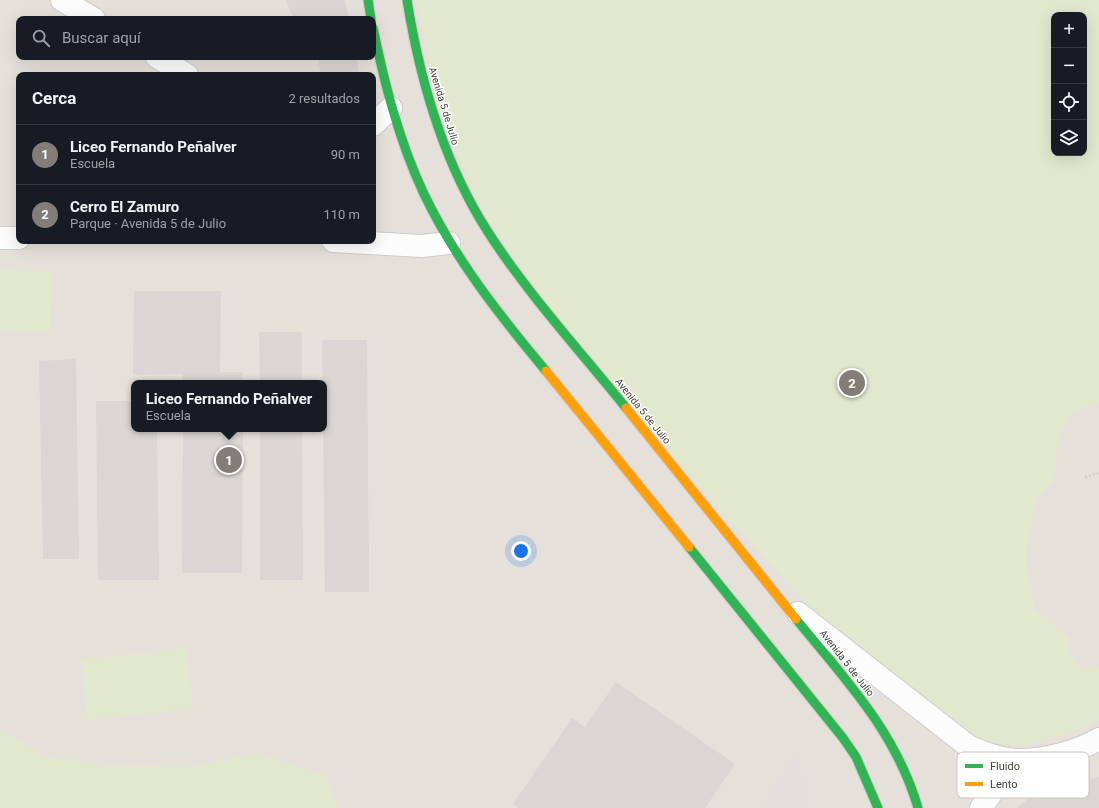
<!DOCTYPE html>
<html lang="es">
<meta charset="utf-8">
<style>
body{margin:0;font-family:Roboto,sans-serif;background:#242831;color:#f1f3f6}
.controls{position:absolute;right:12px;top:12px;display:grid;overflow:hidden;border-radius:8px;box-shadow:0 4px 16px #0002}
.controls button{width:36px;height:36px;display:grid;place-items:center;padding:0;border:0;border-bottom:1px solid #363941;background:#171b24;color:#f1f3f6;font:20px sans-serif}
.you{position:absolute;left:521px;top:551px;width:14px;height:14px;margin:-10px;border:3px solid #fff;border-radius:50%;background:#1a73e8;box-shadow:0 0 0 6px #1a73e833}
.badge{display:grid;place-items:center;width:26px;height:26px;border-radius:50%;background:#827d77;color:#fff;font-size:13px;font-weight:700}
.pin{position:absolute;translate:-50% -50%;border:2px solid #fff;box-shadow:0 1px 4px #0006}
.popup{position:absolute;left:131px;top:380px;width:196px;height:52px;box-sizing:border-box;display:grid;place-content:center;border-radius:8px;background:#171b24;filter:drop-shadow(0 1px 3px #0005);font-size:13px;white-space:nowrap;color:#9ea1a6}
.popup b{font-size:15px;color:#f1f3f6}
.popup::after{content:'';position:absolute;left:50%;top:100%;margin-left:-8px;border:8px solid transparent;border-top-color:#171b24}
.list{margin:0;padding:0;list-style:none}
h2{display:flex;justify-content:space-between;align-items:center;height:52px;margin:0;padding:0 16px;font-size:17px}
h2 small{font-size:13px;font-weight:400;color:#9ea1a6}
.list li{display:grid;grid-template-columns:26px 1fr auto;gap:12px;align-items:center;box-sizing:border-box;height:60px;padding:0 16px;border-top:1px solid #363941}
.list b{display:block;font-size:15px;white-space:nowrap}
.list p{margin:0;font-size:13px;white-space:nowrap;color:#9ea1a6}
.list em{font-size:13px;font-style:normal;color:#9ea1a6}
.icon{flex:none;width:22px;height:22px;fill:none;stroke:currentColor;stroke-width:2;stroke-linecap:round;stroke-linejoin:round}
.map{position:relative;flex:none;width:1099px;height:808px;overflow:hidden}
.search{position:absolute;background:#171b24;box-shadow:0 4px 16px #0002;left:16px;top:16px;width:360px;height:44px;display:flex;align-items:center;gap:10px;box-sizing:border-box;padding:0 14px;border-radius:8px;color:#9ea1a6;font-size:15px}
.panel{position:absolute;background:#171b24;box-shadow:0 4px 16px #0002;left:16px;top:72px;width:360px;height:172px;border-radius:8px}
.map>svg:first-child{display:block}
.residential{fill:#e5e0da;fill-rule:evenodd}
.green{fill:#e1e8cd;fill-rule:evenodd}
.parking{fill:#e3dfdd}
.building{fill:#d9d6d3}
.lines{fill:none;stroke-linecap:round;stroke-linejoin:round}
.street-casing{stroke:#cfccc9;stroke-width:24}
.fast-casing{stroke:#d0cac3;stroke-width:11}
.slow-casing{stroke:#d0cac3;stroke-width:11}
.path{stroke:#d1cecc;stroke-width:2.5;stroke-dasharray:2 2;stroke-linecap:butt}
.street{stroke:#fdfcfc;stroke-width:22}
.fast{stroke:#30b455;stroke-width:9}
.slow{stroke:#ff9f0a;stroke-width:9}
.labels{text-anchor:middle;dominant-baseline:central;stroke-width:3;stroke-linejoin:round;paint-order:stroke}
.street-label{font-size:10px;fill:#474038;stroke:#fff}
.key{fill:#fff;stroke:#c8c6c3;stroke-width:1}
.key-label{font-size:11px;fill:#474038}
</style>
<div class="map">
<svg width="1099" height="808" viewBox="0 0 1099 808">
<rect width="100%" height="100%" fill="#f1eeeb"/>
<path class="residential" d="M0,0H1099V808H0ZM1054,15H1084V153H1054ZM19,19H373V57H19ZM19,75H373V241H19ZM134,383H324V429H134Z"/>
<path class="green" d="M415,0H1099V402L1073,412L1058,437L1054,481L1037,499L1025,557L1035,609L1070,639L1069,652L1079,667L1099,668V719L1082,729L1028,746L999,744L964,735L873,672L785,580L588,364L485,216L442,120ZM1054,15H1084V153H1054Z
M0,270L52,272L50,332L0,330Z
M187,648L193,708L87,720L81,660Z
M0,729L48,758L122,766L192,767L256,753L325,775L339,808H0Z"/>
<path class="parking" d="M797,751L802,776L804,808H762Z"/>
<path class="building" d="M286,0H345L349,19H297L291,14Z
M318,57H356L359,75H321Z
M134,291H221L220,372H243V383H183V374L133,375Z
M259,332H302V383H260Z
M322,340H367L369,592H325Z
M76,359L79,559H43L39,361Z
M96,401H134V429H157L159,580H98Z
M183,429H243L242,573H182Z
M260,429H302L303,580H260Z
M616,682L735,764L705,808H518L513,804L572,718L585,727Z
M1099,777V808H1016L1039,791Z"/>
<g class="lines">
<g class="street-casing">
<path id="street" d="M62,0L94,19
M157,57L187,75
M373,125L391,108
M0,238H19
M333,241L422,246L449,243
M798,613L968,746C984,753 1002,760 1019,760C1045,760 1076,752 1099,739
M981,808L997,785L1018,760"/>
</g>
<g class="fast-casing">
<path id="fast" d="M368,0L371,19
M407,0C420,81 443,162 488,232C527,293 581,352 626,408
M373,28C385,85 399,141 424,194C455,259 500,316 546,371
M689,547L843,738L856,757L878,808
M796,619C845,679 896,732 918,808"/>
</g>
<g class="slow-casing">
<path id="slow" d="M546,371L689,547
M626,408L796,619"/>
</g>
<path class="path" d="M1085,477L1099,473"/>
<use href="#street" class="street"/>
<use href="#fast" class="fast"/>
<use href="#slow" class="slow"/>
</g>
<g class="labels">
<g class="street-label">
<text transform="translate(444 106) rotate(73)">Avenida 5 de Julio</text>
<text transform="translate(643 411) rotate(51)">Avenida 5 de Julio</text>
<text transform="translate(847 663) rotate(52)">Avenida 5 de Julio</text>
</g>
</g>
<rect x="957" y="752" width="132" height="46" rx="6" class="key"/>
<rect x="965" y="764" width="18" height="4" fill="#30b455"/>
<rect x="965" y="782" width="18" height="4" fill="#ff9f0a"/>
<g class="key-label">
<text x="990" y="770">Fluido</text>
<text x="990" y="788">Lento</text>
</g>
</svg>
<div class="controls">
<button>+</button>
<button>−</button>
<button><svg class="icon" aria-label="locate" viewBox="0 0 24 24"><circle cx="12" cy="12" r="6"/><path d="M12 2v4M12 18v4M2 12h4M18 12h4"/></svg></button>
<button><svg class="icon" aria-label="layers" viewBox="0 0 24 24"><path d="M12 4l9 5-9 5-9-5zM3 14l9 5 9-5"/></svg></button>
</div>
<div class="you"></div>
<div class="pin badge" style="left:229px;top:460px">1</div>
<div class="popup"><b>Liceo Fernando Peñalver</b>Escuela</div>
<div class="pin badge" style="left:852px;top:383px">2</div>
<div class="search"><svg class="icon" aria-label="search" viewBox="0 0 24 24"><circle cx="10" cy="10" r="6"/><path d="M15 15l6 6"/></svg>Buscar aquí</div>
<section class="panel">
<h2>Cerca<small>2 resultados</small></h2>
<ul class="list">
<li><span class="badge">1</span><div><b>Liceo Fernando Peñalver</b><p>Escuela</p></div><em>90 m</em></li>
<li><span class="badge">2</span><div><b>Cerro El Zamuro</b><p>Parque · Avenida 5 de Julio</p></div><em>110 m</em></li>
</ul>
</section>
</div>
